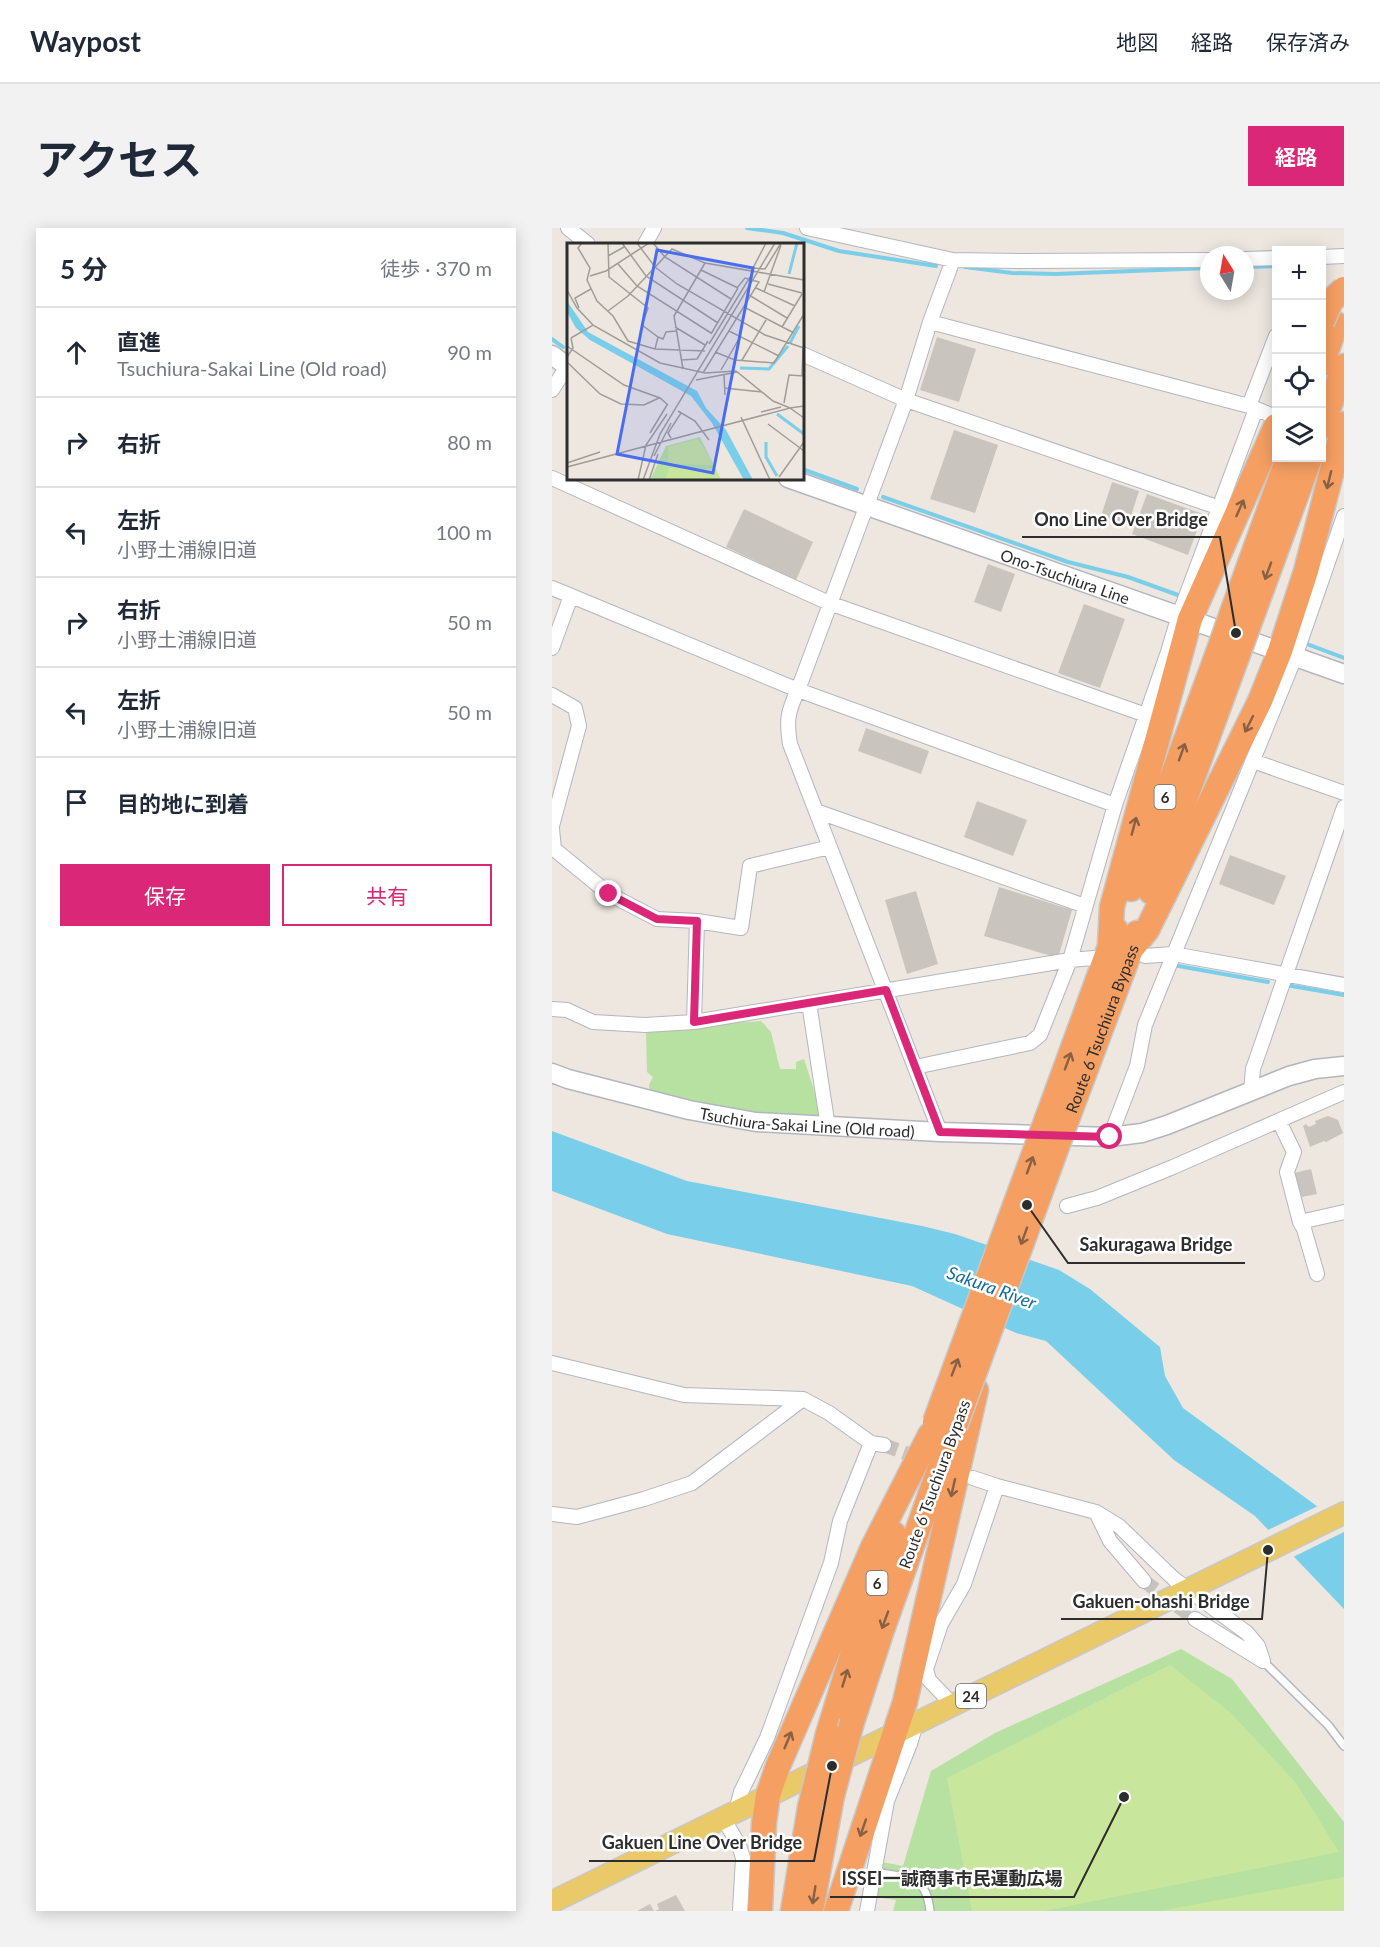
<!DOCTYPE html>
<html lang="ja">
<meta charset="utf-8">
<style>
body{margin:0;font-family:Lato,"Noto Sans JP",sans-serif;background:#f2f2f3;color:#1f2937}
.controls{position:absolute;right:18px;top:18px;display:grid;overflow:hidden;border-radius:0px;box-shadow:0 3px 15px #0003}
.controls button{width:54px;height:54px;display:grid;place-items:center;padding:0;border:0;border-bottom:2px solid #e0e1e3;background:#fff;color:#1f2937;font:30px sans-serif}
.compass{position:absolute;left:648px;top:18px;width:54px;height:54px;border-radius:50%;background:#fff;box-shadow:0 3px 15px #0003;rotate:349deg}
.stop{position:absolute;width:18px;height:18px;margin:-14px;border:4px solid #db2777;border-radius:50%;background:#fff}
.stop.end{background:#db2777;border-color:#fff;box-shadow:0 2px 6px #0008}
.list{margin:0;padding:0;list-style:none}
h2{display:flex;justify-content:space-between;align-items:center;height:78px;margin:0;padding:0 24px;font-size:26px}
h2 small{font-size:20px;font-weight:400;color:#747a83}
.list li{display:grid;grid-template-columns:39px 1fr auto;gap:18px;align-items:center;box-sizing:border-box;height:90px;padding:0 24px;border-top:2px solid #e0e1e3}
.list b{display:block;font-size:22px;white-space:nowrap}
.list p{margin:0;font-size:20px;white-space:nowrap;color:#747a83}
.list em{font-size:20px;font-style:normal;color:#747a83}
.actions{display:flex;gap:12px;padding:18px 24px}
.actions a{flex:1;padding:14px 0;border:2px solid #db2777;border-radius:0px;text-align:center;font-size:21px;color:#db2777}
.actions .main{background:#db2777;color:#fff}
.icon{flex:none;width:33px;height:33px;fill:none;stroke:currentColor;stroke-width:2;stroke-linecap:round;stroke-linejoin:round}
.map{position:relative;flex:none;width:792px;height:1683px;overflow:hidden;border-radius:0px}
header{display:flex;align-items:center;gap:36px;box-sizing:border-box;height:84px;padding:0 30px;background:#fff;border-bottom:2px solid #e0e1e3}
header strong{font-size:28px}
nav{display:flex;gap:33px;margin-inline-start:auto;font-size:21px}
.intro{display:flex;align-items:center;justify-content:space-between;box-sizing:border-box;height:144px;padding:0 36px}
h1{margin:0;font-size:42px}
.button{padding:15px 27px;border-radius:0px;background:#db2777;color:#fff;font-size:21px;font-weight:700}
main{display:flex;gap:36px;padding:0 36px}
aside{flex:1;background:#fff;border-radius:0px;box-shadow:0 3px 15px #0003}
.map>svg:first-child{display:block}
.green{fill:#b7e1a0}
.pitch{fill:#c9e79c}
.water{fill:#79cee9}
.pier{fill:#ede7e0}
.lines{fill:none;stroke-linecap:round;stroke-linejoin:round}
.stream{stroke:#79cee9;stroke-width:4}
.building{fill:#c9c5be}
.street-tunnel{stroke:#c7c2bc;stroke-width:14;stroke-dasharray:14 7;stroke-linecap:butt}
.lane-casing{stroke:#b3b6bf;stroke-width:10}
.street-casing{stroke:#b3b6bf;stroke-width:16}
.secondary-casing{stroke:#b3b6bf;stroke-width:21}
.primary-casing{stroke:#c8c8c8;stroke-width:24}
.highway-casing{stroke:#c8c8c8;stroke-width:27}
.lane{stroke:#fff;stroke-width:7}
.street{stroke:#fff;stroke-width:14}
.secondary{stroke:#fff;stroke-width:18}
.primary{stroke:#eac968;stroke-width:21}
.highway{stroke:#f69f62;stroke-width:24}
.highway-bridge-casing{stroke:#c8c8c8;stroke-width:27;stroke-linecap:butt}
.highway-bridge{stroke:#f69f62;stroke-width:24}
.oneway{stroke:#876045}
.route{stroke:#db2777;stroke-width:8}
.labels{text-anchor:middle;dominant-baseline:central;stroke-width:5;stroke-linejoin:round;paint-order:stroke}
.shield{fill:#fff;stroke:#6c6c6c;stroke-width:1.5}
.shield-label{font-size:15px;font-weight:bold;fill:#2d2d2d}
.street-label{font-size:16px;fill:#2d2d2d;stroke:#fff}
.water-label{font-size:18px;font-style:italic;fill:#146e99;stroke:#fff}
.inset-river{fill:none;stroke:#79cee9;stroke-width:3}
.inset-road{fill:none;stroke:#a09d98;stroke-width:1.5}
.view{fill:#496cf1;fill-opacity:0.15;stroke:#496cf1;stroke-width:3}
.inset-edge{fill:none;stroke:#2d2d2d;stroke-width:3}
.leader{fill:none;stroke:#2d2d2d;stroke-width:2}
.callout-dot{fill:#2d2d2d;stroke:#fff;stroke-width:2}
.callout-label{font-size:18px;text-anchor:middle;font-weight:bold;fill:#2d2d2d;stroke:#fff;stroke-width:5;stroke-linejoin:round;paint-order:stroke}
</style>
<header>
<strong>Waypost</strong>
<nav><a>地図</a><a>経路</a><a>保存済み</a></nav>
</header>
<div class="intro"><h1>アクセス</h1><a class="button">経路</a></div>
<main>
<aside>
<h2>5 分<small>徒歩 · 370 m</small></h2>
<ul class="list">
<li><svg class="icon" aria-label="ahead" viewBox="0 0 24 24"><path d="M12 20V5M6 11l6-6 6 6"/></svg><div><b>直進</b><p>Tsuchiura-Sakai Line (Old road)</p></div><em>90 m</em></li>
<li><svg class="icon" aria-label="right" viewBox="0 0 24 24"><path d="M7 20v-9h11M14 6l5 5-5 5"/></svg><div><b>右折</b></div><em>80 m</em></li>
<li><svg class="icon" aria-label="left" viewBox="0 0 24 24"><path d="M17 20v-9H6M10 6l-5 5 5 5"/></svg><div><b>左折</b><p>小野土浦線旧道</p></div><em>100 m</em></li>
<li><svg class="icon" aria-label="right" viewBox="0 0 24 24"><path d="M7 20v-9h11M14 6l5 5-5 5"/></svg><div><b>右折</b><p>小野土浦線旧道</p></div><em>50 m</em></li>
<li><svg class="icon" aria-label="left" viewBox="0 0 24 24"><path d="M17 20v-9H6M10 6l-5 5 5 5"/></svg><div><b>左折</b><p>小野土浦線旧道</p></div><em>50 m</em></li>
<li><svg class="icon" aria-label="arrive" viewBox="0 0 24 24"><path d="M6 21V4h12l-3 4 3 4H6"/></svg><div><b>目的地に到着</b></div></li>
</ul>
<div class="actions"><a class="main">保存</a><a>共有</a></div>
</aside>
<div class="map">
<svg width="792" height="1683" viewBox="0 0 792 1683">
<rect width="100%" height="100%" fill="#ede7e0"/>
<path class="green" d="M209,793L219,804L228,841H244V834L252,831L273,896L204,890L98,866L97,857L101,849L95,844L94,802Z
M629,1421L680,1451L792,1594V1683H341L344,1672L322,1669L330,1634L351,1638L379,1543L443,1505Z"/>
<path class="pitch" d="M618,1437L679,1485L744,1555L787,1624L492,1683H420L395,1550Z
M792,1649V1683H608Z"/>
<path class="water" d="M0,903L135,953L370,998L403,1006L507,1042L538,1061L608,1119L613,1148L631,1180L792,1298V1381L703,1288L622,1232L494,1113L464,1105L360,1058L115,1006L0,963Z"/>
<path class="pier" d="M768,1277L792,1295V1304L739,1330L714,1303Z"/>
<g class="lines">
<path class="stream" d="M195,0L231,5L287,23L384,38
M413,39L460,45L504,46L657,40
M693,39L724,38
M0,111L11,119
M250,241L305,261
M331,269L516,334L576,349L626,367
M755,416L792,430
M621,737L716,754
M734,757L792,767"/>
</g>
<path class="building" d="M385,109L424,121L407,174L368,162Z
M402,202L446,217L423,285L378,271Z
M560,254L587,263L576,297L549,288Z
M595,266L651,286L636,327L580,306Z
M192,281L261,314L244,352L174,319Z
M436,336L463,346L449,384L422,374Z
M532,376L573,391L548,460L506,445Z
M314,500L377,523L369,546L306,523Z
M425,573L475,592L461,628L412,609Z
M678,627L734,648L722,677L667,656Z
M447,659L520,682L506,730L432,708Z
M364,663L386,736L355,746L333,672Z
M776,888L786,892L791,905L774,914L772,913L758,919L751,898L754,896L757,899L764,896L763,893Z
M759,941L765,966L750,969L742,945Z
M124,1667L133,1683H103L107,1681L105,1676Z
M98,1676L102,1683H85Z"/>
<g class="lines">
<path class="street-tunnel" d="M332,1217L372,1232
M592,1353L643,1391"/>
<g class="lane-casing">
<path id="lane" d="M711,1433L776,1497L792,1518
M322,1644C354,1650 374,1644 378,1683"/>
</g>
<g class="street-casing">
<path id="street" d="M16,0L36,16
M255,0L401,32L472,33L657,32
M93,16L102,0
M770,29L792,28
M693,31L724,30
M378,94L697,178L724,189
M250,126L354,172L668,280
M0,162L16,137
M697,178L724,108
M0,250L277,375L594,487
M0,360L246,462L563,577
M0,420L19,368
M0,467L23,480L27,498L0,598
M701,533L792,565
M264,583L533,678
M0,601L2,621L57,666L105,691L145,693L142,794L518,732L542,730
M145,693L189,700L198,638L278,619
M593,728L621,726L792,757
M257,775L276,899
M0,781L15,782L41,794L93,797L142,794
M363,839L478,815L488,807L518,732L563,577L616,424L627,387L704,181
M699,862L701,841L792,579
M727,893L742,924L735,944L748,994L752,1001L765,1046
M388,904L238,516C234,492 236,483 246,462L354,172L378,94L401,32
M558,909L585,838L593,797L743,429L792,288
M515,978L545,970L621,939L792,864
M748,994L792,984
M0,1135L132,1167L251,1171L277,1185L319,1215L332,1217
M421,1250L445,1258L544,1284L567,1298L622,1351L695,1405L706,1418L711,1433
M544,1284L558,1313L592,1353
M0,1286L25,1289L92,1271L140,1255L251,1171
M643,1391L711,1433
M401,1477L377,1452L374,1441L389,1396L412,1356L445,1258
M184,1583L189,1564L215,1510L279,1335L288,1293L319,1215
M171,1590L187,1617L191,1630L188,1683
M315,1683L335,1573L358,1516L364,1495"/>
</g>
<g class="secondary-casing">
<g id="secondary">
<path d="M0,127L16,139"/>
<path id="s1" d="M236,250L792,446"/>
<path id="s2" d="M0,845L16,851L137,882L204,894L388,904L558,909L590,905L615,897L737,848L763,841L792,838"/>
</g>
</g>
<g class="primary-casing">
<path id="primary" d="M0,1674L792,1285"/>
</g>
<g class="highway-casing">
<g id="highway">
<path d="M770,136L784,96"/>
<path d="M770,199L792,138"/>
<path d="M681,382L736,230"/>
<path d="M700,388L758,230"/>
<path d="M579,661L667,422"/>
<path d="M599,664L685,429"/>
<path d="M558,716L560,679L638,391L724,198"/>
<path d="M580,720L595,702L708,473L728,423L754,343L792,196"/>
<path d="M496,888L564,702"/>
<path id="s3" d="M514,894L585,705"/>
<path d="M300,1494L329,1405L401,1203"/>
<path d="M276,1506L306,1408L342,1306"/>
<path d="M208,1683L212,1595L216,1567L226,1538L321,1319L378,1207"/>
<path d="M241,1683L258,1579"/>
<path d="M259,1683L280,1568"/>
<path d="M284,1683L353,1474L424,1162"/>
</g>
</g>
<use href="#lane" class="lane"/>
<use href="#street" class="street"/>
<use href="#secondary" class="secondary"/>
<use href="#primary" class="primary"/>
<use href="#highway" class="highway"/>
<g class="highway-bridge-casing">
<path id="highway-bridge" d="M770,94L779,73L792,61
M667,422L681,382
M685,429L700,388
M383,1194L496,888
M403,1198L514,894
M280,1568L300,1494
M258,1579L276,1506"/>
</g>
<use href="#highway-bridge" class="highway-bridge"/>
</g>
<defs><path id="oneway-shaft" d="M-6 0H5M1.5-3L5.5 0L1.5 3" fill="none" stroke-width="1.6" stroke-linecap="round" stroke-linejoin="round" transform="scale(1.5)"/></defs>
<g class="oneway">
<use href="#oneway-shaft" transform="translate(777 252) rotate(104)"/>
<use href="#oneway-shaft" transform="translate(688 280) rotate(-66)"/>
<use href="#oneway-shaft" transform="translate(716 343) rotate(110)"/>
<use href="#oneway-shaft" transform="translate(697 496) rotate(117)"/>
<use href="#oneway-shaft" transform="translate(630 524) rotate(-70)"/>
<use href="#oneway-shaft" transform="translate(582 598) rotate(-75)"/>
<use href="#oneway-shaft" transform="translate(516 833) rotate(-70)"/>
<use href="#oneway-shaft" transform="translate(478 937) rotate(-70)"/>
<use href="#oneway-shaft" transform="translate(472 1008) rotate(110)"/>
<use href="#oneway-shaft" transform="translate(403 1139) rotate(-69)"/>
<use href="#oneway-shaft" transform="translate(401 1260) rotate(103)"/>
<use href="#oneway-shaft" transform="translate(333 1392) rotate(110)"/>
<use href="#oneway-shaft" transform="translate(293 1450) rotate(-73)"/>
<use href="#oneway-shaft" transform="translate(236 1512) rotate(-67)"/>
<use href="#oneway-shaft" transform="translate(311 1600) rotate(109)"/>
<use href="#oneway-shaft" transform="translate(262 1667) rotate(99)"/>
</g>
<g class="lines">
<path class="route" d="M57,666L105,691L145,693L142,794L334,762L388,904L558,909"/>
</g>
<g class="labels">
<g class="shield">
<rect x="602.5" y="557" width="21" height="24" rx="4.5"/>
<rect x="314.5" y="1343" width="21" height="24" rx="4.5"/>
<rect x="404" y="1456" width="30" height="24" rx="4.5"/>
</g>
<g class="shield-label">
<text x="613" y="569">6</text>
<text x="325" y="1355">6</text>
<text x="419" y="1468">24</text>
</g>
<g class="street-label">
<text stroke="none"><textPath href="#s1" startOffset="294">Ono-Tsuchiura Line</textPath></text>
<text stroke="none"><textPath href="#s3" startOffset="100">Route 6 Tsuchiura Bypass</textPath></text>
<text stroke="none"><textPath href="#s2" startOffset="261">Tsuchiura-Sakai Line (Old road)</textPath></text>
<text transform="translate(382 1256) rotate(-70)">Route 6 Tsuchiura Bypass</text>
</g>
<g class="water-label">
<text transform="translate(440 1059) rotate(20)">Sakura River</text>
</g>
</g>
<g transform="translate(15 15)">
<rect width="237" height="237" fill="#ede7e0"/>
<path d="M133,194L154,237H83L99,203Z" fill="#b7e1a0"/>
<path d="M131,196L147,222L101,221V204ZM102,225L149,226L154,237H98Z" fill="#c9e79c"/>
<path d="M0,58L21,89L130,148L139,165L159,187L186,237H177L145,180L124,153L23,97L9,85L0,69Z" fill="#79cee9"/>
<path class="inset-river" d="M222,31L230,0M223,100L232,83M173,125L202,126L221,103M210,171L237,191M199,199V214L210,233"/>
<path class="inset-road" d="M15,0L11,5L23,25L20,37L30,58L46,73L61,98L88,106M41,0L42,34L81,65L75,82L91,94L88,106L138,108M55,0L79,33L151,80M70,0L88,24L110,41L198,92L237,105M86,0L98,14L164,56M199,0L186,25L198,26L214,0M41,13L57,4M51,21L70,43L144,90M134,27L171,45M23,33L39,28L82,0M201,41L235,50M189,45L228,63M0,47L10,65L26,82M197,49L214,2M182,52L220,75M177,64L227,90M12,65L8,55L24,46M41,68L61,53L105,6L138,20L237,37M108,84L138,102M215,84L235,51M162,88L212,113M144,91L171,45M91,94L96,96L99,89L109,88M4,95L26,82L93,120L138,130L169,128L206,158L223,165L237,163M142,101L183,34M0,103L57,142L93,155L101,162M148,109L168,117L207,120L237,71M0,114L6,105L4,95M114,117L130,116L141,98M175,117L199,77M0,119L33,151L54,161L77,162L92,155M116,126L107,73L138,20M154,127L173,94M136,130L192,39L178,35L170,45M157,132L158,152M235,133L236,105M129,137L170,129M157,145L195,149M217,160L222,132L237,133M111,168L128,178L142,197M194,169L214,164M174,174L203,237M201,181L237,208M83,190L100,162M104,195L101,190L114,170M87,213L104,180M0,220L33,209M0,224L223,165L237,175M212,234L237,199M71,237L79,202L100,171M76,237L93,191L208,0M82,237L91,211"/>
<path class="view" d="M90,7L186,25L146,230L50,211Z"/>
<rect width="237" height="237" class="inset-edge"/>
</g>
<path class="leader" d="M684 405L668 309H470M475 977L516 1035H693M716 1322L710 1391H509M280 1538L262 1633H37M572 1569L522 1669H278"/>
<g class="callout-dot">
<circle cx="684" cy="405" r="6"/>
<circle cx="475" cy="977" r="6"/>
<circle cx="716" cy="1322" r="6"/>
<circle cx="280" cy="1538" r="6"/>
<circle cx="572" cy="1569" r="6"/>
</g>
<g class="callout-label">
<text x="569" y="298">Ono Line Over Bridge</text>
<text x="604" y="1023">Sakuragawa Bridge</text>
<text x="609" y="1380">Gakuen-ohashi Bridge</text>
<text x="150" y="1621">Gakuen Line Over Bridge</text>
<text x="400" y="1657">ISSEI一誠商事市民運動広場</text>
</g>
</svg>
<div class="controls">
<button>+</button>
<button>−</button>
<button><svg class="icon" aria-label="locate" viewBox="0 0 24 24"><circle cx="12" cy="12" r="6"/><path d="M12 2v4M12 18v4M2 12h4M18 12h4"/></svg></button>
<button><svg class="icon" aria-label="layers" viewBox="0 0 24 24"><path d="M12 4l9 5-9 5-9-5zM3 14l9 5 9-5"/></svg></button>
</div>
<svg class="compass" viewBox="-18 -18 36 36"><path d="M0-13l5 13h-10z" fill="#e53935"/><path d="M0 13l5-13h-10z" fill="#747a83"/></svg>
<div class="stop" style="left:558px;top:909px"></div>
<div class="stop end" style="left:57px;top:666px"></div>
</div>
</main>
